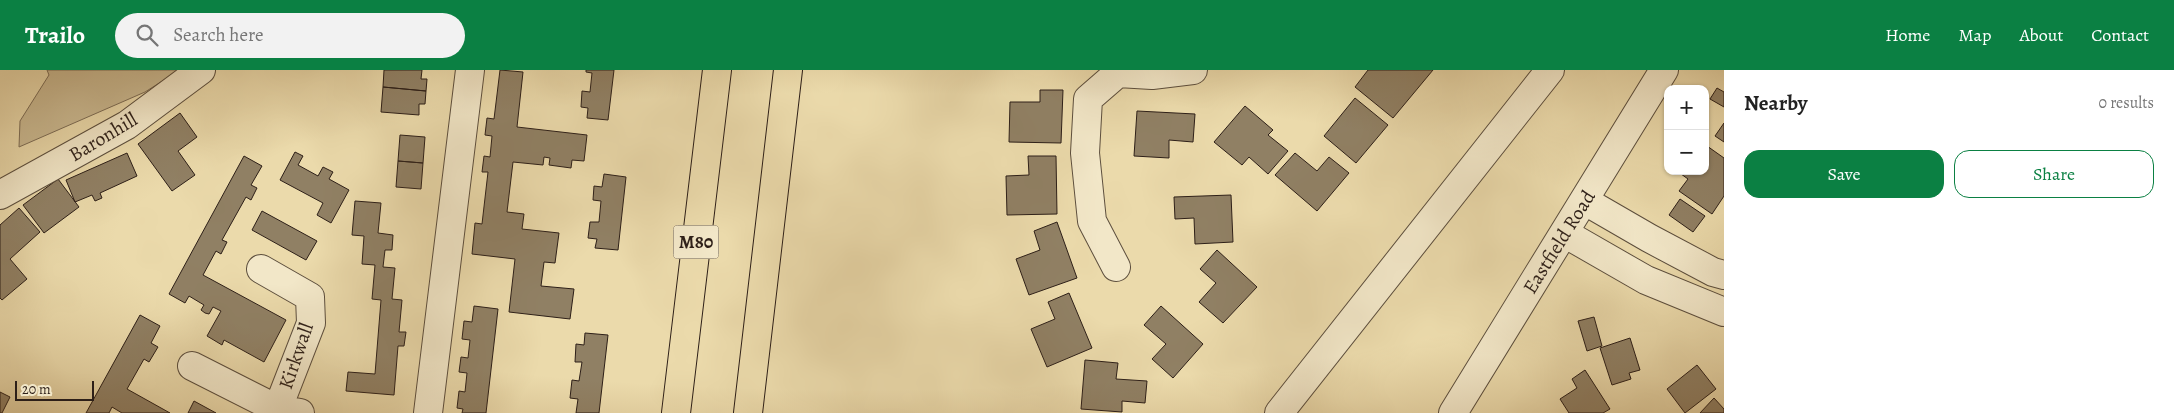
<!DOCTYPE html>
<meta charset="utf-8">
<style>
body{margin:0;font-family:Alegreya,serif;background:#f2f2f2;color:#222}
.controls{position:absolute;right:15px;top:15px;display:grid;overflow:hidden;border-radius:10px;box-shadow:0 1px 4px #0004}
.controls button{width:45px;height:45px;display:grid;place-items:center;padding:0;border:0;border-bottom:1px solid #e0e0e0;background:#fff;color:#222;font:25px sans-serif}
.scale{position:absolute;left:15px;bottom:12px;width:79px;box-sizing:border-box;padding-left:5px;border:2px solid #2d1f18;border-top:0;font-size:14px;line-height:18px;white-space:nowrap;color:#2d1f18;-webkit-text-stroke:4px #f2e7c8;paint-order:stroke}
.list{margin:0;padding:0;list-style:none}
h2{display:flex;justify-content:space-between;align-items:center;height:65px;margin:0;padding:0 20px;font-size:21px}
h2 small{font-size:16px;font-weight:400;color:#767676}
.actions{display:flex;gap:10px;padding:15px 20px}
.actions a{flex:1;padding:11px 0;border:1px solid #0b8043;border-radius:15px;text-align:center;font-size:18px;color:#0b8043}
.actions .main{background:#0b8043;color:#fff}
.icon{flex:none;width:28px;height:28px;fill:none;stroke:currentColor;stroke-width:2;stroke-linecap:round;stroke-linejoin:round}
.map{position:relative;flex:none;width:1724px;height:343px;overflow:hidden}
header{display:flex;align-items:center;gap:30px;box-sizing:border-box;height:70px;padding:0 25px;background:#0b8043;color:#fff}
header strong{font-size:24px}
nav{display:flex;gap:28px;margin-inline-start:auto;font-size:18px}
.search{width:350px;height:45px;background:#f2f2f2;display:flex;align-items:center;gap:12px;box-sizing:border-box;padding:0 18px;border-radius:28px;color:#767676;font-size:19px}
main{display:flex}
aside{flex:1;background:#fff}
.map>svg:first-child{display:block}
.green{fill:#cbba92;stroke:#7c6c55}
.building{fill:#908064;stroke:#2d1f18}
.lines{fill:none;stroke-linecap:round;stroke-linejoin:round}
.minor-casing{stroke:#5c4e3d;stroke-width:30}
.highway-casing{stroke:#2d1f18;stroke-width:30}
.minor{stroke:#f2e7c8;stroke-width:28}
.highway{stroke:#ebdaab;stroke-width:28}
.labels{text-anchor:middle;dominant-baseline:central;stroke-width:4;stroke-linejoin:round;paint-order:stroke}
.shield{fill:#f2e7c8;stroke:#685b4d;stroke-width:1}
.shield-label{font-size:19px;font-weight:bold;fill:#2d1f18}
.street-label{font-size:20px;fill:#2d1f18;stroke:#f2e7c8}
</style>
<header>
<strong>Trailo</strong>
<div class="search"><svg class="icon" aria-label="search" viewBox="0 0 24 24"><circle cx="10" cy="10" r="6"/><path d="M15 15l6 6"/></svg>Search here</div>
<nav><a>Home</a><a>Map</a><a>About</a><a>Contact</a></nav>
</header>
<main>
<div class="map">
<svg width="1724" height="343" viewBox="0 0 1724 343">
<rect width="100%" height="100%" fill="#ebdaab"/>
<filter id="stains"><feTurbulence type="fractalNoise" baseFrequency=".004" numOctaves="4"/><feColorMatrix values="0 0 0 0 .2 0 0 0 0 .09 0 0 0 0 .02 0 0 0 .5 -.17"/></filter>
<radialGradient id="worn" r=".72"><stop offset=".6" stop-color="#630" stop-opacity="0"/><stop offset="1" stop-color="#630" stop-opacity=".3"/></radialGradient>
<path class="green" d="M47,0H180L145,22L19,77L20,51L49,5Z"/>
<path class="building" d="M384,0H422L421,9H427L426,21L383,17Z
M500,0L523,2L517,57L587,65L584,91L572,90L571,98L549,95L550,88L544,87L543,95L513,92L507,142L524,144L522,159L559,163L555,193L544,192L541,216L574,219L570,249L509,242L515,189L472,184L475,153L482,154L488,102H482L484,86L490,87L492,66L485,65L487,48L494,49Z
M586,0H614L608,50L587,48L588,38L581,37L582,21L590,22L592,3L586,2Z
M1368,0H1433L1393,48L1355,17Z
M383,17L426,21L425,34H419V45L381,42Z
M1717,18L1724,22V37L1710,29Z
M1040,20H1063L1061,73L1009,72L1010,32H1040Z
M1355,28L1388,55L1356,93L1324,66Z
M1245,36L1273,60L1268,65L1288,81L1268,104L1249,87L1242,95L1214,72Z
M1137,41L1195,44L1193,72L1169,70V88L1134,86Z
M180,43L197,67L178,81L195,105L172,121L138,74Z
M1724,53V72L1715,66Z
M400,65L425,67L423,93L398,91Z
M1707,76L1724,88V126L1712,144L1679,121L1688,109L1677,101H1705V79Z
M295,82L303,86L298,95L318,106L323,97L333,102L329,109L349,120L331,153L317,145L323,133L280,110Z
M127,83L137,106L100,123L102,128L95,131L92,125L75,132L66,110Z
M1295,83L1317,101L1329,87L1349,103L1317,141L1275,105Z
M244,86L262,96L251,115L257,118L251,130L246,127L222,170L227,172L221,184L216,181L203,205L286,250L264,292L224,270L222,275L207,266L221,241L213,237L209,244L205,243L201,240L204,235L189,226L185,233L169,224Z
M1028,86H1056L1057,144L1007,145L1006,106L1029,105Z
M398,91L423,93L421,119L396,117Z
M604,104L626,107L618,180L595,178L597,169L588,168L590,152H599L601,131L593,130L594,116L602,117Z
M58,109L79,137L44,163L23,135Z
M1231,125L1233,172L1195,174L1194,148L1175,149L1174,127Z
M1680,129L1705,146L1693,162L1669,145Z
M355,131L381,133L378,163L393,165L392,180H385L383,197L395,198L392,229L402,230L399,262H406L404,276H398L394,325L346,321L348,302L375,304L381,230L372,229L375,195L362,194L364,166L352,165Z
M19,138L40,162L10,189L27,209L2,230L0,228V155Z
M262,141L317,171L306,190L252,160Z
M1057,152L1077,208L1029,225L1016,189L1040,180L1034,161Z
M1217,180L1257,217L1223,253L1199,232L1216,213L1200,199Z
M1069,223L1092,278L1047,297L1031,259L1055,249L1048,232Z
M474,236L498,239L486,343H462L463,339L457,338L459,321L465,322L467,303L459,302L461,287L468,288L470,270L462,269L464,251L472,252Z
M1161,236L1203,274L1173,308L1152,289L1166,274L1144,255Z
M140,245L160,256L151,273L158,277L149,292L144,289L127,319L170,343H122L112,337L109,343H86Z
M1594,247L1602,276L1587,281L1578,251Z
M585,263L608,265L599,343H576L578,329L570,328L572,310L579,311L582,292H575L576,274L584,275Z
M1630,268L1640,300L1629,303L1631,309L1612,315L1600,278Z
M1085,290L1118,293L1116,309L1147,311L1145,333L1122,331V342L1081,339Z
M1697,295L1716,319L1685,343L1667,319Z
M1585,300L1610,339L1603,343H1569L1560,329L1577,318L1572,309Z
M0,322L10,327L2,343H0Z
M1714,328L1724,339V343H1700Z
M194,331L216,343H188Z"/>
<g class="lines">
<g class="minor-casing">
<path id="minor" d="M0,125L127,55L201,0
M1585,131L1649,168L1713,202L1724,205
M1564,163L1646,210L1724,242
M1116,197L1092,151L1085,83L1088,29L1118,3L1152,5L1193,0
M261,199L310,227L311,253L276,343
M192,296L277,339L300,343
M428,343L470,0
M1279,343L1550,0
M1453,343L1664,0"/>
</g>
<g class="highway-casing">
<path id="highway" d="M676,343L717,0
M748,343L788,0"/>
</g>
<use href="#minor" class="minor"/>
<use href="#highway" class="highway"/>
</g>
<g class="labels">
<rect class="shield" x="673.5" y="155.5" width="45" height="33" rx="4"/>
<g class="shield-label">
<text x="696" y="172">M80</text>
</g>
<g class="street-label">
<text transform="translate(103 67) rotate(-31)">Baronhill</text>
<text transform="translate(1559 172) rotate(-58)">Eastfield Road</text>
<text transform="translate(296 286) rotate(-71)">Kirkwall</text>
</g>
</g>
<rect width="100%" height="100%" filter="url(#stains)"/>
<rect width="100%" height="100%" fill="url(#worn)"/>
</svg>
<div class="controls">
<button>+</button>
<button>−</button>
</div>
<div class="scale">20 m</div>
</div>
<aside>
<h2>Nearby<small>0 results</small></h2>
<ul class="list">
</ul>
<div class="actions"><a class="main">Save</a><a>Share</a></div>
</aside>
</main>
